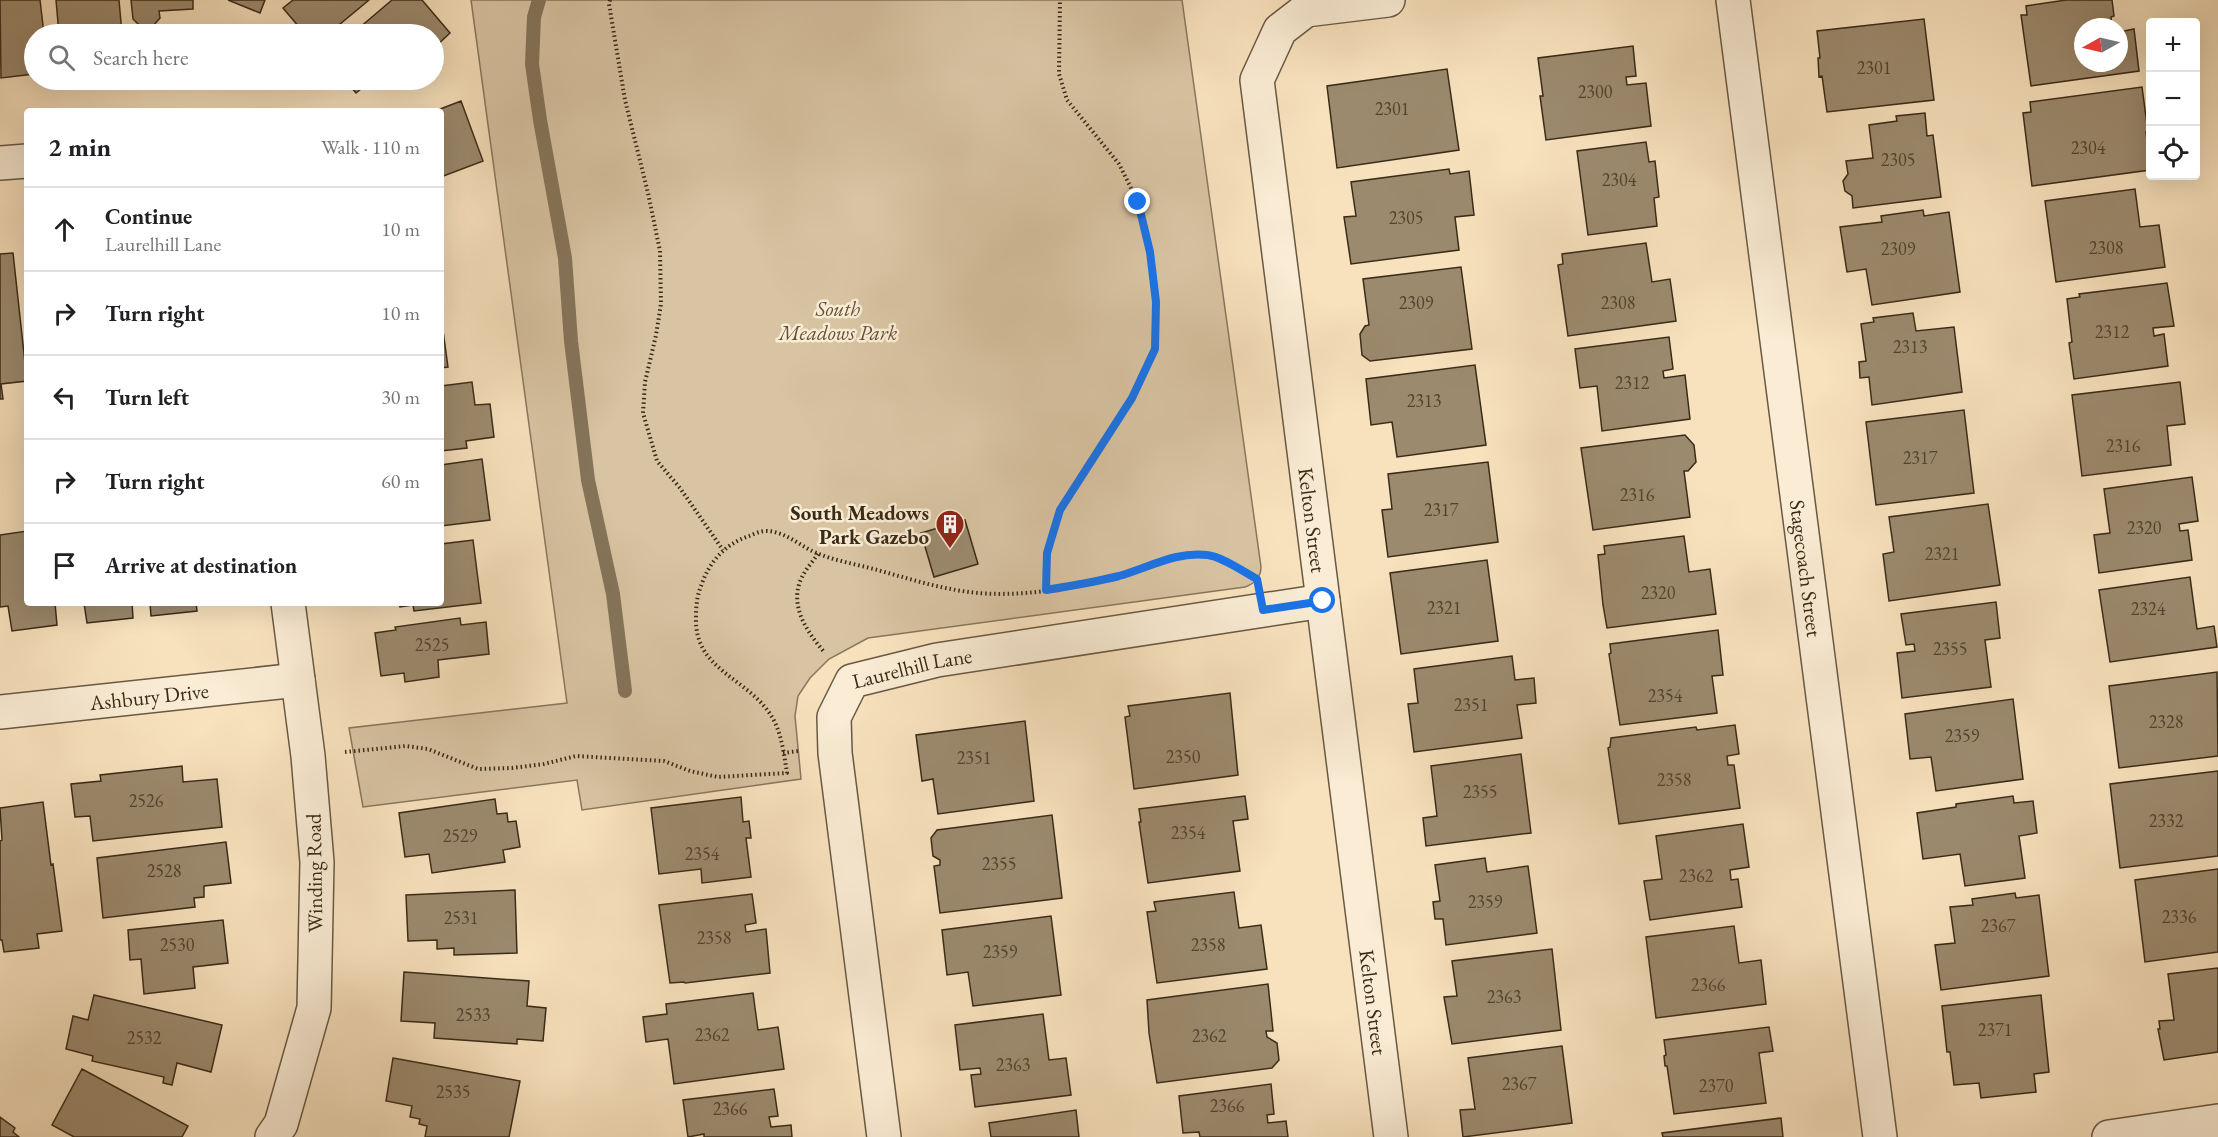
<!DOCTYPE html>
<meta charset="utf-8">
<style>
body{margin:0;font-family:"EB Garamond",serif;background:#f2f2f2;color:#202124}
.controls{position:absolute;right:18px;top:18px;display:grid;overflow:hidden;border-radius:6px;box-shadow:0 6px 24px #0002}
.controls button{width:54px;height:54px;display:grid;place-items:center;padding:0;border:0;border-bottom:2px solid #e0e0e0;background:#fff;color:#202124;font:30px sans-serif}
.compass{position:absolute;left:2074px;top:18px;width:54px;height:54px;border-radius:50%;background:#fff;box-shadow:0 6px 24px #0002;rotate:262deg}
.stop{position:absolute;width:18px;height:18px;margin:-14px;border:4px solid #1a73e8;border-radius:50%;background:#fff}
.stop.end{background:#1a73e8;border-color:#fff;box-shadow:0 2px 6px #0008}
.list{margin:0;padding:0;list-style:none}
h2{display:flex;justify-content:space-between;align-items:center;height:78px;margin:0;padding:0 24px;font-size:26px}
h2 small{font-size:20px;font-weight:400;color:#757577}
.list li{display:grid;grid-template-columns:39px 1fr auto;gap:18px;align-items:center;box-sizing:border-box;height:84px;padding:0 24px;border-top:2px solid #e0e0e0}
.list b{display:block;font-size:22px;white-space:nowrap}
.list p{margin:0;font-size:20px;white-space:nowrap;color:#757577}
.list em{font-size:20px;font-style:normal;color:#757577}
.icon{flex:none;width:33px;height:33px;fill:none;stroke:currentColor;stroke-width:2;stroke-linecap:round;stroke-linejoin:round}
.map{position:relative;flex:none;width:2218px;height:1137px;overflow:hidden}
.search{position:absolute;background:#fff;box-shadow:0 6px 24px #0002;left:24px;top:24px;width:420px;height:66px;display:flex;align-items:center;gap:15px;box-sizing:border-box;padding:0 21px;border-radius:33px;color:#757577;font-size:22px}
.panel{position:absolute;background:#fff;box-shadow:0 6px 24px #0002;left:24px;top:108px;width:420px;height:498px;border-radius:6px}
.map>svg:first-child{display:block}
.green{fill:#d8c3a2;stroke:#88775d;stroke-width:1.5}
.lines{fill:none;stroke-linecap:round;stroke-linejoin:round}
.stream{stroke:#85745a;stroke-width:14}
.building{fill:#9c8a6e;stroke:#392b18;stroke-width:1.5}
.minor-casing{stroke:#695942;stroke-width:36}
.path{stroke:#392b18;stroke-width:4;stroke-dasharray:1.5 3;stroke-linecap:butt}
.minor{stroke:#faecd5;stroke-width:33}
.route{stroke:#1a73e8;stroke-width:8}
.labels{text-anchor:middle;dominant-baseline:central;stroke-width:5;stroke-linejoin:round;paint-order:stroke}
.number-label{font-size:18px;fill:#52432e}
.park-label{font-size:21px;font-style:italic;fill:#61513a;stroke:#faecd5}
.poi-label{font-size:21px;font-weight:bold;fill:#392b18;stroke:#faecd5;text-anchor:end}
.street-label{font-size:21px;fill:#392b18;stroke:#faecd5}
</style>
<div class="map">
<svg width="2218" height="1137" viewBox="0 0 2218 1137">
<rect width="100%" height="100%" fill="#f8e2be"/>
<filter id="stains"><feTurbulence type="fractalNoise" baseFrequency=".00333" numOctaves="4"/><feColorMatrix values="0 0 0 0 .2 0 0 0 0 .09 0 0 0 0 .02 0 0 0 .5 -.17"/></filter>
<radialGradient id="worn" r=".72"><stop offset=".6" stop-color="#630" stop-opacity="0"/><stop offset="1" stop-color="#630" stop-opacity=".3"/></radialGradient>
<path class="green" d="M471,0H1182L1261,567C1261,577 1254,584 1245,587L868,638L829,659L810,678L798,696L795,716L801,779L582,810L577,780L363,807L349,728L567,703Z"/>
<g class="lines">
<path class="stream" d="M539,0L534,17L532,64L540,120L565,258L571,341L588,480L613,594L625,691"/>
</g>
<path class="building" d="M0,0H40L44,34H34V74L1,78Z
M56,0H119L122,34H59Z
M131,0H193V9L159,11L160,18L153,26H140L133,19Z
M228,0H265L260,13Z
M293,0H369L328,34H305L283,8Z
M392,0H422L450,33L434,48V34H352Z
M2066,0H2112L2114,16L2111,17L2112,27H2083V63H2119V32L2134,29L2139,71L2031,86L2021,15H2027L2026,6Z
M1924,19L1934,100L1827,112L1822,76L1819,77L1818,58H1820L1817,31Z
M1633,46L1636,76L1626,77L1627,85L1646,83L1651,126L1546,140L1540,96H1543L1538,58Z
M1447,69L1459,150L1337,168L1327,86Z
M345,80H372L356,93Z
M2142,87L2148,132H2146L2150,170L2032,186L2023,113L2031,112L2030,102Z
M461,101L483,161L441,177V111H435Z
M1925,113L1927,136L1933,135L1941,197L1853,208L1852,196L1845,191L1843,181L1848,174L1846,161L1873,158L1869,125L1897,121L1896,116Z
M1646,142L1649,162L1655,161L1659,197L1654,198L1657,226L1588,235L1577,151Z
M1449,169L1450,174L1469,171L1474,215L1455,217L1459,250L1351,264L1344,217L1356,216L1351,182Z
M2135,189L2140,227L2159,225L2165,267L2056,282L2045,201Z
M1923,210L1924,216L1949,212L1960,292L1872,305L1866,269L1847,272L1840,227L1882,222L1881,216Z
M1646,243L1652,282L1670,279L1676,321L1568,336L1558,265L1563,264L1562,254Z
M13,253L27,381L1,384L3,399H0V254Z
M1461,267L1472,349L1370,361L1362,355L1360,334L1365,326L1369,325L1363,279Z
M2167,283L2174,326L2153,328L2154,336L2164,334L2168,366L2074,379L2069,343L2072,342L2067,299L2080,297L2079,294Z
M1913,313L1916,331L1954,327L1962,392L1872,405L1869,377L1860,378L1859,362L1866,361L1861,324L1874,322L1873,318Z
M441,316L448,367L441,368Z
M1669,337L1673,369L1663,371L1664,378L1685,375L1690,419L1602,431L1597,386L1580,388L1575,349Z
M1475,365L1486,445L1397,457L1392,422L1371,425L1366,379Z
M472,382L475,405L490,404L494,437L466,441L467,448L441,451V386Z
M2180,382L2185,424L2167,426L2171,465L2082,476L2072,395Z
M1964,410L1974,493L1876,505L1866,422Z
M1685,435L1694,445L1696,462L1688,471H1684L1690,517L1593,530L1581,448Z
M482,459L490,520L441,526V465Z
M1488,462L1498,542L1388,557L1382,510L1392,509L1388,474Z
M2192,477L2198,521L2179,524L2180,531L2188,530L2192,560L2099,573L2094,535L2110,533L2104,489Z
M1988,504L2000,585L1889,601L1883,554L1894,552L1889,517Z
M965,520L978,564L934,577L921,533Z
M27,531V603H55L57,625L12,631L8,606L0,607V535Z
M1684,536L1689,572L1710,569L1716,614L1607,628L1603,605L1598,555L1605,554L1604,546Z
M473,540L481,603L414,611L413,605L400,607L399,603H441V544Z
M1487,560L1498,641L1401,654L1390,573Z
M2190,577L2197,629L2214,626L2217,647L2110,662L2099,590Z
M1996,602L2000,638L1985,640L1991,687L1902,698L1897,653L1915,651L1914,644L1906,645L1901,614Z
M84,603H132L133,618L87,623Z
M150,603H196L197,611L151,616Z
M460,618L461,625L486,622L489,654L438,660L439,677L405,682L404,673L381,676L375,633L396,630L395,627Z
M1718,630L1723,675L1712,676L1717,713L1620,725L1609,654L1611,653L1610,644Z
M1512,656L1515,680L1534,678L1536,703L1517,705L1522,738L1414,752L1408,704L1418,703L1414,669Z
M2217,672L2218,756L2119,768L2109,686Z
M1230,693L1238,775L1134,789L1125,717L1130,716L1128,706Z
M2013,699L2023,779L1936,791L1931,757L1910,759L1905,714Z
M1025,721L1034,801L938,814L933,779L922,781L916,735Z
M1735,725L1739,754L1727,756L1728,765H1734L1740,808L1619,824L1608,748L1610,747L1611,738L1696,727L1697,730Z
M1521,754L1531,833L1426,846L1423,818L1437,816L1431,766Z
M182,766L183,782L217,779L222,827L93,841L90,816L75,817L71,784L101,781L100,775Z
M2218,771V856L2120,868L2110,784Z
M1245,796L1248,819L1233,821L1240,871L1148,883L1139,822H1141L1139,809Z
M2013,796L2014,803L2033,801L2037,833L2019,836L2025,878L1965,886L1960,854L1923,859L1917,813L1956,807V804Z
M741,797L743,822L749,821L751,838H746L751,877L702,883L701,869L659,874L651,808Z
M495,799L497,814L507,813L508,822L516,821L520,847L503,850L505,862L432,873L429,854L405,857L399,813Z
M43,802L51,865L53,864L62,931L37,934L39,948L4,952L2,940H0V841L2,840L0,808Z
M1052,815L1062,898L940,913L934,866L940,865V860L933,856L931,838L937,830Z
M1743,824L1749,867L1730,870L1731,880L1738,879L1742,907L1650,920L1644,881L1662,879L1656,836Z
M226,842L231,883L204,886V897L194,898L195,907L103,918L97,858Z
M1485,858L1487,872L1528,866L1537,933L1446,945L1443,919H1435L1433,902L1440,901L1435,865Z
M2218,869V952L2145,962L2135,880Z
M515,890L517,953L454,955V948L437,949V940L408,941L406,895Z
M1234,892L1239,928L1261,925L1267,969L1157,983L1147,912L1156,911L1154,902Z
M2015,893L2016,898L2039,895L2049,976L1941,990L1935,945L1955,943L1950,907L1973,905L1972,899Z
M752,894L756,923L745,925L746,932L766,929L770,973L685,983L684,982L670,983L659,905Z
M1051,916L1061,995L973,1006L968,972L947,975L942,930Z
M223,920L228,963L193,967L195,988L144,994L141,959L130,960L128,930Z
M1734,926L1739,963L1761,960L1766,1004L1656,1018L1646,937Z
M1552,949L1561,1030L1452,1044L1444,997L1457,996L1452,961Z
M2218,968V1052L2164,1060L2158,1029H2160L2159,1021L2174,1020L2168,974Z
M404,972L529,981L527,1006L546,1008L543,1041L517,1039V1044L434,1038L435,1023L401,1021Z
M1268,984L1273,1031H1266L1267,1037L1277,1043L1279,1060L1272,1068L1157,1083L1149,1033L1147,1000Z
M753,993L758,1030L778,1027L784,1069L674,1084L668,1039L646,1042L643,1017L667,1014L666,1004Z
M94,995L222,1025L211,1072L177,1063L172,1085L163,1083L164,1077L92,1061L93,1056L66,1049L73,1016L88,1020Z
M2041,995L2049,1072L2034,1074L2036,1092L1981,1098L1979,1083L1954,1085L1950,1052H1947L1942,1006Z
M1043,1014L1049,1060L1066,1058L1071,1095L975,1107L971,1075L981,1074L980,1068L960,1070L955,1025Z
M1769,1027L1773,1051L1759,1053L1766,1103L1674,1114L1667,1066H1665L1664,1056L1666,1055L1664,1040Z
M1562,1046L1572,1123L1463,1137L1460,1110L1475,1109L1468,1058Z
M393,1058L520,1081L509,1137H425L427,1126L419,1124L420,1119L410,1117L412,1106L386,1101Z
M82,1069L188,1126L182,1137H74L52,1125Z
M1271,1084L1274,1114L1267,1115L1268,1123L1286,1121L1288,1137H1200L1199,1132L1183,1133L1179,1096Z
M774,1089L778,1116L769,1117L771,1127L791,1125L792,1137H704V1134L688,1137L683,1100Z
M1076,1110L1079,1137H991L989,1123Z
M0,1117L15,1128L13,1132L19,1137H0Z
M1781,1118L1783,1137H1663L1662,1133Z"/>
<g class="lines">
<g class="minor-casing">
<g id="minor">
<path id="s1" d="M1388,0L1306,10L1280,30L1257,80L1391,1137"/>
<path id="s2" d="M1733,0L1880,1137"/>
<path d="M0,163L27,161"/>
<path id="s3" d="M0,712L298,680"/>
<path d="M272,1137L281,1124L314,1008L317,862L308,756L288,603"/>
<path id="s4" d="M884,1137L835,753L834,717L852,681L937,660L1323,601"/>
<path d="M2109,1137L2218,1121"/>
</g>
</g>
<path class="path" d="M610,0L609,4L625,100L648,193L660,251L661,304L656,335L645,382L643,413L657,461L680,488L723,550
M818,554C813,561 806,569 802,577C788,605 807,632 825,653
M1046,589L1047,553L1061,510L1132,398L1155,349L1156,302L1150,252L1138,202L1119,164L1067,100L1059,74L1060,0
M345,752L406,746L428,749L478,769L512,768L544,764L576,756L664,761L690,771L718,777L787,773C784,755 782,734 772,717C748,677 694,671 696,617C696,606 697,596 701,586C709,562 725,544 749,536C754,534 760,531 766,531C786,531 802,548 819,554C839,562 861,565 881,571C910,579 938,588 969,592C1016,598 1076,589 1121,575C1149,567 1178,550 1208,555C1220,557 1234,567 1245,573
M783,753L798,751"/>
<use href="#minor" class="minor"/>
</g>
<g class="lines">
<path class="route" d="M1138,202L1150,252L1156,302L1155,349L1132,398L1060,510L1047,553L1046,590C1071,586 1095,582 1119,576C1148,568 1176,551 1207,555C1221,556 1244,572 1257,579L1263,610L1323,601"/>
</g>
<defs>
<g id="building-pin" transform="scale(1.5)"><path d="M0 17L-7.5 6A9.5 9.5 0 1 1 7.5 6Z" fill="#8f2418" stroke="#faecd5"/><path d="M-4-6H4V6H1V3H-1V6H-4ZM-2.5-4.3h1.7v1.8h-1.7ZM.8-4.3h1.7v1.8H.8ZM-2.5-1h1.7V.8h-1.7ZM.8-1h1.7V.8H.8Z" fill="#fff"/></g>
</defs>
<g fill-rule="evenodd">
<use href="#building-pin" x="950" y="524"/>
</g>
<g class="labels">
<g class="number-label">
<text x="1874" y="67">2301</text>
<text x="1595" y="91">2300</text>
<text x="1392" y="108">2301</text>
<text x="2088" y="147">2304</text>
<text x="1898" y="159">2305</text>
<text x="1619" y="179">2304</text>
<text x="1406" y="217">2305</text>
<text x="2106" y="247">2308</text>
<text x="1898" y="248">2309</text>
<text x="1416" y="302">2309</text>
<text x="1618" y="302">2308</text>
<text x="2112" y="331">2312</text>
<text x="1910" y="346">2313</text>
<text x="1632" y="382">2312</text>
<text x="1424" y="400">2313</text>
<text x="2123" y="445">2316</text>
<text x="1920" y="457">2317</text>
<text x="1637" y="494">2316</text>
<text x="1441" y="509">2317</text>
<text x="2144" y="527">2320</text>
<text x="1942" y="553">2321</text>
<text x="1658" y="592">2320</text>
<text x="1444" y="607">2321</text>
<text x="2148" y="608">2324</text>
<text x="432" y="644">2525</text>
<text x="1950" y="648">2355</text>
<text x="1665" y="695">2354</text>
<text x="1471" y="704">2351</text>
<text x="2166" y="721">2328</text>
<text x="1962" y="735">2359</text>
<text x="1183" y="756">2350</text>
<text x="974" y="757">2351</text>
<text x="1674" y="779">2358</text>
<text x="1480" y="791">2355</text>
<text x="146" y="800">2526</text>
<text x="2166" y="820">2332</text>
<text x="1188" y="832">2354</text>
<text x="460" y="835">2529</text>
<text x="702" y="853">2354</text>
<text x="999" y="863">2355</text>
<text x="164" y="870">2528</text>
<text x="1696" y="875">2362</text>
<text x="1485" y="901">2359</text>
<text x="2179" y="916">2336</text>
<text x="461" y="917">2531</text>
<text x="1998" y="925">2367</text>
<text x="714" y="937">2358</text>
<text x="177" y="944">2530</text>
<text x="1208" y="944">2358</text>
<text x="1000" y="951">2359</text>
<text x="1708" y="984">2366</text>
<text x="1504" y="996">2363</text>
<text x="473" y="1014">2533</text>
<text x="1995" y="1029">2371</text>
<text x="712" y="1034">2362</text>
<text x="1209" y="1035">2362</text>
<text x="144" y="1037">2532</text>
<text x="1013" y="1064">2363</text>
<text x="1519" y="1083">2367</text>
<text x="1716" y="1085">2370</text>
<text x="453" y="1091">2535</text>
<text x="1227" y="1105">2366</text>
<text x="730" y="1108">2366</text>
</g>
<g class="park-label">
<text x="838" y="308">South<tspan x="838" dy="24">Meadows Park</tspan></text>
</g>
<g class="poi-label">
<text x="929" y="512">South Meadows<tspan x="929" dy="24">Park Gazebo</tspan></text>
</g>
<g class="street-label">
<text stroke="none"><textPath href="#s1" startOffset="614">Kelton Street</textPath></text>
<text stroke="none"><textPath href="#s2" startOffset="573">Stagecoach Street</textPath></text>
<text stroke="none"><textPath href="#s4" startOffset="525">Laurelhill Lane</textPath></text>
<text stroke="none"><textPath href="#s3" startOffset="150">Ashbury Drive</textPath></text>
<text transform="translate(314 873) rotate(-91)">Winding Road</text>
<text stroke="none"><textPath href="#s1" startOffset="1100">Kelton Street</textPath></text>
</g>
</g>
<rect width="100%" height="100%" filter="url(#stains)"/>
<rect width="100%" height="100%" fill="url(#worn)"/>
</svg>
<div class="controls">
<button>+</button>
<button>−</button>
<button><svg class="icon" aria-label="locate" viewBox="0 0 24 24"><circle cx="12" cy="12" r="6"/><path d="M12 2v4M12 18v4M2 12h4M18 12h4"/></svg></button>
</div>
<svg class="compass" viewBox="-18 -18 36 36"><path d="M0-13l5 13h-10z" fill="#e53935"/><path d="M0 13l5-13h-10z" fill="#757577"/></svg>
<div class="stop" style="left:1323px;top:601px"></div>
<div class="stop end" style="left:1138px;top:202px"></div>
<div class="search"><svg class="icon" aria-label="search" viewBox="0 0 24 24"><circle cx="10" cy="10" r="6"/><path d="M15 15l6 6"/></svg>Search here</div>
<section class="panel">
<h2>2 min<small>Walk · 110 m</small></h2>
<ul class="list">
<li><svg class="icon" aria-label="ahead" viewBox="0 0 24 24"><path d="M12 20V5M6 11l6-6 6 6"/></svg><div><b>Continue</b><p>Laurelhill Lane</p></div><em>10 m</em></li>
<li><svg class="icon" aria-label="right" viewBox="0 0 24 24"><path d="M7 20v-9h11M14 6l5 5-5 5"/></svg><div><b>Turn right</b></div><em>10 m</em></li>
<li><svg class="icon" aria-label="left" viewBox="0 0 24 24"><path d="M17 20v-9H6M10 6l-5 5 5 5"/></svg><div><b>Turn left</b></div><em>30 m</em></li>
<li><svg class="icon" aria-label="right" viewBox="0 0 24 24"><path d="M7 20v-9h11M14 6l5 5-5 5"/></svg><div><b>Turn right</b></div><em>60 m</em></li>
<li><svg class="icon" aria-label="arrive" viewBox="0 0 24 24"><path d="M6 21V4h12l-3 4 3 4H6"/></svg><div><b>Arrive at destination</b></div></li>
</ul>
</section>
</div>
